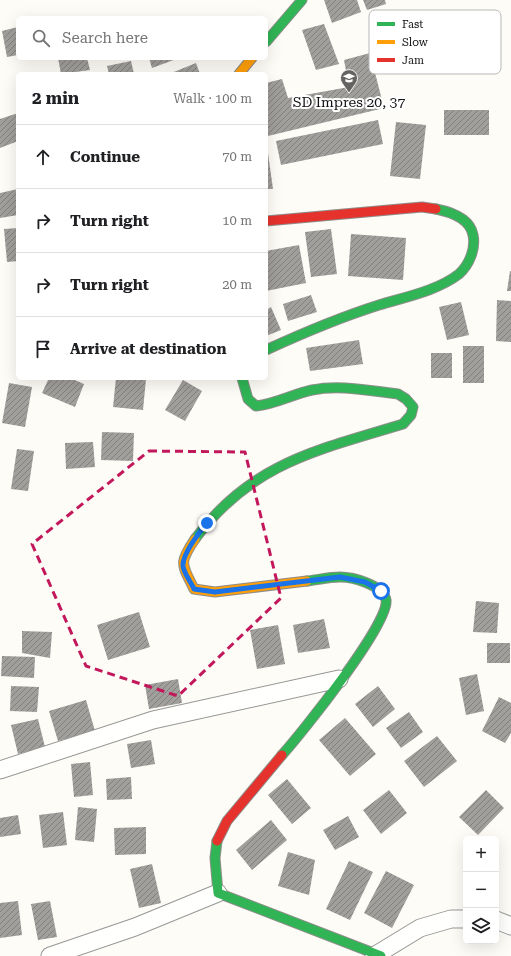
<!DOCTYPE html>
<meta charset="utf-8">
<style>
body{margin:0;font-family:"Roboto Serif",serif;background:#f2f2f2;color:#202124}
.controls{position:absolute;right:12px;bottom:12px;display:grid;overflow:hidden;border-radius:6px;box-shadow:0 4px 16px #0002}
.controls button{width:36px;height:36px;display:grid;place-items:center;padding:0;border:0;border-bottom:1px solid #e0e0e0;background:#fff;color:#202124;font:20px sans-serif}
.stop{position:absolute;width:12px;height:12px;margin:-9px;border:3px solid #1a73e8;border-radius:50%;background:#fff}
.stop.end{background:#1a73e8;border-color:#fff;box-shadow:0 1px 4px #0008}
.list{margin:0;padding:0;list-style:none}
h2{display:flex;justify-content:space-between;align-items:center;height:52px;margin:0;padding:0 16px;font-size:17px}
h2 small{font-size:13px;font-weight:400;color:#757577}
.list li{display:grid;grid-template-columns:26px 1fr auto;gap:12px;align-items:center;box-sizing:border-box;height:64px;padding:0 16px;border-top:1px solid #e0e0e0}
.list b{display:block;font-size:15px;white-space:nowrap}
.list em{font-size:13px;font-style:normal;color:#757577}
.icon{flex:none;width:22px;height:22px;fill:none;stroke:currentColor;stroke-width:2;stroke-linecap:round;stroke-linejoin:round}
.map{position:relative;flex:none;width:511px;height:956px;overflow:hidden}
.search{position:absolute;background:#fff;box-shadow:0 4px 16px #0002;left:16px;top:16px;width:252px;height:44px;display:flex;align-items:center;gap:10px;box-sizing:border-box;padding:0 14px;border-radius:6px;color:#757577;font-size:15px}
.panel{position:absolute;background:#fff;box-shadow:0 4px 16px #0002;left:16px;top:72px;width:252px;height:308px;border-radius:6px}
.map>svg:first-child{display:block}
.building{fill:url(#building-hatch)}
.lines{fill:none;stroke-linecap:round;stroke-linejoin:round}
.street-casing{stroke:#979795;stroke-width:19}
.fast-casing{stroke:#8e8d8b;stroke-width:11}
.slow-casing{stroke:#8e8d8b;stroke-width:11}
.jam-casing{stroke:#8e8d8b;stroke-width:11}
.street{stroke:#fffffe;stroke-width:17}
.fast{stroke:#30b455;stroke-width:9}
.slow{stroke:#ff9f0a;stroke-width:9}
.jam{stroke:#e5322d;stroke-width:9}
.route{stroke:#1a73e8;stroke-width:5}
.marked{fill:none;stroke:#c2185b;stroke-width:3;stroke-dasharray:8 5;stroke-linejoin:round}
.labels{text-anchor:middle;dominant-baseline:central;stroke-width:4;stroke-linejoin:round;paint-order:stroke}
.poi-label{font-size:14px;fill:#111;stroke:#fff}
.key{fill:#fff;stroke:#b8b8b8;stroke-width:1}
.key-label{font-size:11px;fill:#111}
</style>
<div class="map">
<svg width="511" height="956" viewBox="0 0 511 956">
<defs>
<pattern id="building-hatch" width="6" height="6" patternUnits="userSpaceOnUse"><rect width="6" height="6" fill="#a19f9c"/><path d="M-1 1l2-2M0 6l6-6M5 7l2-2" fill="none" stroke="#82807e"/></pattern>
</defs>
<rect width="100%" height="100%" fill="#fdfcf7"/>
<path class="building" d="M324,0H357L361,12L332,23Z
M363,0H385L386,4L367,10Z
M324,24L339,64L316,70L302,30Z
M18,27V55L7,57L2,31Z
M370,53L384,108L268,136L266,128V83L282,79L288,98L349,87L344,60Z
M58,58H87L90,70L61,74Z
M149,58H179L152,68Z
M131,61L134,74H109L107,66Z
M196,63L200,74H169Z
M444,110H489V135H444Z
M18,113V141L0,148V119Z
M378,120L383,144L281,165L276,141Z
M396,122L426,125L420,179L390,176Z
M266,153H268L273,189H266Z
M18,189V215L0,218V193Z
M18,228V261L7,262L4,229Z
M331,229L337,274L311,277L305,232Z
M351,234L406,238L403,280L348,276Z
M299,245L306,283L266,291V251Z
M510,271H511V291H507Z
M311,295L317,312L288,321L283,304Z
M497,300L511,301V342L496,341Z
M461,302L469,335L447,340L439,307Z
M271,307L281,330L266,336V310Z
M359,340L363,364L310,371L306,348Z
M463,346H484V383H463Z
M431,353H452V378H431Z
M49,378H70L84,384L75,407L42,393Z
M116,378L146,379L143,410L113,407Z
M183,380L202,391L185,421L165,410Z
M9,383L32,387L25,427L2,423Z
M102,432L134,433L133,461L101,460Z
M93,442L95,467L66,469L65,443Z
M17,449L34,451L28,491L11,489Z
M476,601L499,603L497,633L473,632Z
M139,612L150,647L108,660L97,625Z
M324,619L330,648L298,653L293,625Z
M278,625L285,664L257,669L250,630Z
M22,631L52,632L50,658L22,653Z
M487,643H510V663H487Z
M2,656L35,657L34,678L1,676Z
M477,674L484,711L466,715L459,678Z
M178,679L182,703L149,709L145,685Z
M11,686L39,687L37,712L10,711Z
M378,686L395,709L373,727L355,704Z
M499,697L511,703V733L505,743L482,731Z
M86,700L95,731L58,741L49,711Z
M409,712L423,732L401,748L386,728Z
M345,718L376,754L350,776L319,740Z
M38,719L45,747L18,754L11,725Z
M437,736L457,761L424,787L404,761Z
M151,740L155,764L131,768L127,744Z
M90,762L93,795L74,797L71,764Z
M131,777L132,799L107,800L106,779Z
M287,779L311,808L292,824L268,795Z
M389,790L407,813L381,834L363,810Z
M486,790L504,808L478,835L459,817Z
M78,807L97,809L94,842L75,840Z
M63,812L67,845L43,848L39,815Z
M18,815L21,834L0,837V818Z
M348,816L359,837L335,850L323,830Z
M271,820L287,840L252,870L236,850Z
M146,827V854L115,855L114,828Z
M288,852L315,860L309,895L278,886Z
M349,861L373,872L350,920L326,909Z
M152,864L161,903L139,908L130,869Z
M386,871L414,885L392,928L364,913Z
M18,901L22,935L0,938V903Z
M50,901L57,937L38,940L31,904Z"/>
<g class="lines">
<g class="street-casing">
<path id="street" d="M0,770L153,720L339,679
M496,920L511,926
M50,956L135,927L218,893
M374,956L420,928L451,919H466"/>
</g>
<g class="fast-casing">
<path id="fast" d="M266,42L302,0
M266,350C303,333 341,317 379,305C405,297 437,291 459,274C469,265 476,249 473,235C470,218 451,212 436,209
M195,539C251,463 318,450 403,424L411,415L413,407L406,399L398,394C370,391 340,384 312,390C293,394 276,404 256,406L248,399L242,378
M282,755C301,734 390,623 386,600C383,585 353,577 340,577C329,577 317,580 307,581
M217,841L215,858L218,893L381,956"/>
</g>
<g class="slow-casing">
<path id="slow" d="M239,74L252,58
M195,539C178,564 182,564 194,589L215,592L307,581"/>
</g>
<g class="jam-casing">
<path id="jam" d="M266,221L422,207L436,209
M217,841L227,821L282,755"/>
</g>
<use href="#street" class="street"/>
<use href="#fast" class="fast"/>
<use href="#slow" class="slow"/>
<use href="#jam" class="jam"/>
</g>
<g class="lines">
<path class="route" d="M207,523C199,532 182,555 183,566C184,574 191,582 194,589L215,592L340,577L365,582L381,591"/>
</g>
<path class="marked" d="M149,451L245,452L281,598L178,696L86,666L32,544Z"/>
<defs>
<g id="school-pin" transform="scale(0.9)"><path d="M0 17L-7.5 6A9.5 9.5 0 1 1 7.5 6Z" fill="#646362" stroke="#fff"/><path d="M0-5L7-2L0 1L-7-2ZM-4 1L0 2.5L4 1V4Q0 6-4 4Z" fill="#fff"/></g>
</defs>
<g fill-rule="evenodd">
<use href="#school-pin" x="349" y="78"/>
</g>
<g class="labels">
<g class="poi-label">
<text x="349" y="102">SD Impres 20, 37</text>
</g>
</g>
<rect x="369" y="10" width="132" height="64" rx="6" class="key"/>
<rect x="377" y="22" width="18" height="4" fill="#30b455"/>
<rect x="377" y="40" width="18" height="4" fill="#ff9f0a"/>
<rect x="377" y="58" width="18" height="4" fill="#e5322d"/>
<g class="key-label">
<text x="402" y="28">Fast</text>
<text x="402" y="46">Slow</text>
<text x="402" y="64">Jam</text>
</g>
</svg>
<div class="controls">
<button>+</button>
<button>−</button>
<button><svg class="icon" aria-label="layers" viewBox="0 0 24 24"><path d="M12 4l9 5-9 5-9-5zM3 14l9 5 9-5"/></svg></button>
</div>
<div class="stop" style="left:381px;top:591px"></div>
<div class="stop end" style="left:207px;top:523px"></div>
<div class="search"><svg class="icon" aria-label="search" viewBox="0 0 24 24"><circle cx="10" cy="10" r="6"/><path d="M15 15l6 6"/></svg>Search here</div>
<section class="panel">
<h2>2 min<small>Walk · 100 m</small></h2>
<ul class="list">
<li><svg class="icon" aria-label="ahead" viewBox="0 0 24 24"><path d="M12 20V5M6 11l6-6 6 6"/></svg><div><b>Continue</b></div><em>70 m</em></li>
<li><svg class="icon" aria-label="right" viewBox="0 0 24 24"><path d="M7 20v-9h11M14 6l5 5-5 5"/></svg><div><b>Turn right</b></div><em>10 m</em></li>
<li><svg class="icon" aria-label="right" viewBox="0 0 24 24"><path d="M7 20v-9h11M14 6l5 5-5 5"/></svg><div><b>Turn right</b></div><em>20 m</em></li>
<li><svg class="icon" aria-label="arrive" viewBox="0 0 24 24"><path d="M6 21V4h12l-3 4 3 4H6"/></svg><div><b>Arrive at destination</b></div></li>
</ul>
</section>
</div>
